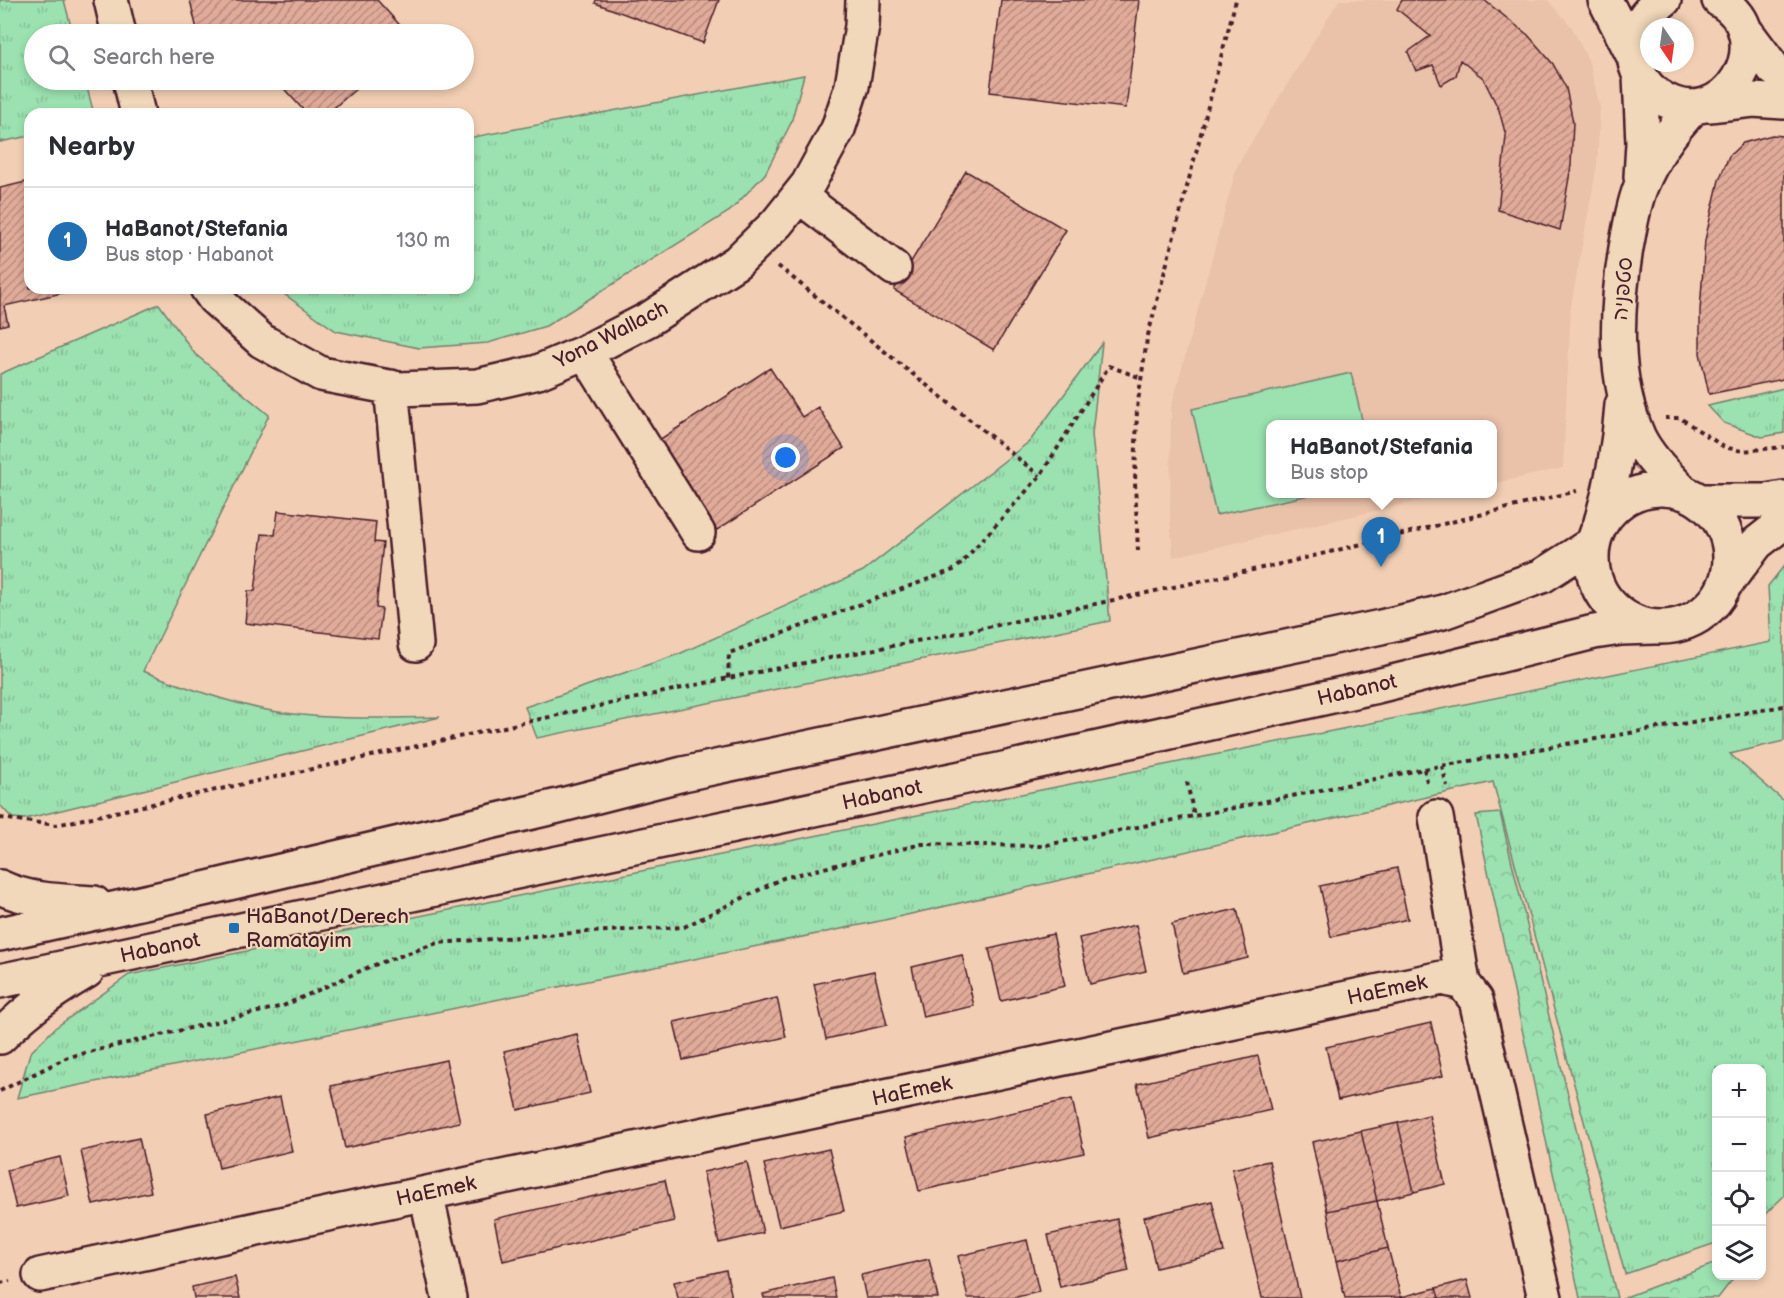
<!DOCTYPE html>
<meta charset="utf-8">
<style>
body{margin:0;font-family:"Balsamiq Sans","Playpen Sans Hebrew",sans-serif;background:#f7f7f7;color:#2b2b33}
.controls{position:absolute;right:18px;bottom:18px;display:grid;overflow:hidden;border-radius:12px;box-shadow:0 3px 9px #0003}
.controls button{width:54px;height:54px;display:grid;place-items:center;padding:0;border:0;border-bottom:2px solid #e1e1e2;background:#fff;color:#2b2b33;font:30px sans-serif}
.compass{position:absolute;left:1640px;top:18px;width:54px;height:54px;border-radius:50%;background:#fff;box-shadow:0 3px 9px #0003;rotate:167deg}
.you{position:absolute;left:786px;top:458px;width:21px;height:21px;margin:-15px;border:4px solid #fff;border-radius:50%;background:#1a73e8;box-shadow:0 0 0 9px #1a73e833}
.badge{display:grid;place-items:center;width:39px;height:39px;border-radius:50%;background:#1f6fb2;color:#fff;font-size:20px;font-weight:700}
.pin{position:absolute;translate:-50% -50px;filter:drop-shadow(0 2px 3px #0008)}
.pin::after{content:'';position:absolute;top:32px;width:21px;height:18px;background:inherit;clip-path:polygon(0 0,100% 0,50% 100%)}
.popup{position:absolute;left:1266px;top:420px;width:231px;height:78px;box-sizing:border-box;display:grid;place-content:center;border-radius:12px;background:#fff;filter:drop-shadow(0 2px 4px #0005);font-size:20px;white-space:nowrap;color:#7c7c81}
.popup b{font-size:22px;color:#2b2b33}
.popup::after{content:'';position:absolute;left:50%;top:100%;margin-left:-12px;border:12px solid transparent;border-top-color:#fff}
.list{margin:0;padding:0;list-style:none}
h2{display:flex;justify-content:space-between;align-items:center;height:78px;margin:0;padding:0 24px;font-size:26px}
h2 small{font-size:20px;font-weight:400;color:#7c7c81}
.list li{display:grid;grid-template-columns:39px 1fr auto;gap:18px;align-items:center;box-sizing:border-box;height:108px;padding:0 24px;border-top:2px solid #e1e1e2}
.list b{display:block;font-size:22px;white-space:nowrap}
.list p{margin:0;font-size:20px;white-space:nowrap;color:#7c7c81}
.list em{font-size:20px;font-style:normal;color:#7c7c81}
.icon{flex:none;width:33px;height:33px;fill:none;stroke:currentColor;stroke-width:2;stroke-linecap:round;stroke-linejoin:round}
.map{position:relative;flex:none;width:1784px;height:1298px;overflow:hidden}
.search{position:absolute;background:#fff;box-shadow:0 3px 9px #0003;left:24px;top:24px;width:450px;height:66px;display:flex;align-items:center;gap:15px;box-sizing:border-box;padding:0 21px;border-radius:33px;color:#7c7c81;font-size:22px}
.panel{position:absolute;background:#fff;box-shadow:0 3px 9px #0003;left:24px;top:108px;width:450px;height:186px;border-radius:18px}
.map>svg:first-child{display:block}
.built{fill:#eac1a9}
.grass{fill:url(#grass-tufts);stroke:#72806e;stroke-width:1.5}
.park{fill:url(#park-crowns);stroke:#72806e;stroke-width:1.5}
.pitch{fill:#9be2b0;stroke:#72806e;stroke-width:1.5}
.building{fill:url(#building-hatch);stroke:#4a1f2b;stroke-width:1.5}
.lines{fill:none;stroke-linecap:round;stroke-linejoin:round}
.minor-casing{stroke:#4a1f2b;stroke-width:38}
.path{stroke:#4a1f2b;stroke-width:4;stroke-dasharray:4.5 4.5;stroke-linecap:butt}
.minor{stroke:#f2d8ba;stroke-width:33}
.poi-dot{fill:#1f6fb2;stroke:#f2d8ba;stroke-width:2}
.labels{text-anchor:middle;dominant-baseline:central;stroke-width:4.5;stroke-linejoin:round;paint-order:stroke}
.street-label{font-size:21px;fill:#4a1f2b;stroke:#f2d8ba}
.poi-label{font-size:21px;fill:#4a1f2b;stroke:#f2d8ba;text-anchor:start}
</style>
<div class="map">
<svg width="1784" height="1298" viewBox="0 0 1784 1298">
<defs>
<pattern id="grass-tufts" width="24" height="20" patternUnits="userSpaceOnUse" patternTransform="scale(1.5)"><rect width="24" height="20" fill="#9be2b0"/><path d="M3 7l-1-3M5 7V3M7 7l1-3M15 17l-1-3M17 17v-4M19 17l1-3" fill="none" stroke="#87c198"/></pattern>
<pattern id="park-crowns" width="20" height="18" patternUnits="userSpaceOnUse" patternTransform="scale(1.5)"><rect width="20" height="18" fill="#9be2b0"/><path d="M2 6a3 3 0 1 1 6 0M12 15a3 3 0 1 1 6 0" fill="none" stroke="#87c198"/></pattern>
<pattern id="building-hatch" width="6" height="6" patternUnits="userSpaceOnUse" patternTransform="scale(1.5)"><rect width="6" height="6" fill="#e1ab9a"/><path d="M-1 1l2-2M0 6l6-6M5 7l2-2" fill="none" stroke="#b88b7e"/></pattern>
</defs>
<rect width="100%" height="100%" fill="#f2cfb4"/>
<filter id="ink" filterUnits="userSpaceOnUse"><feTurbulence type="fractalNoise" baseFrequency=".0167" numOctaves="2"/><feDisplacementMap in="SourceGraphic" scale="12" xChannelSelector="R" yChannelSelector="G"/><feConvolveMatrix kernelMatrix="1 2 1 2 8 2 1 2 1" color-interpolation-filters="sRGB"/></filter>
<g filter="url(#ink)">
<path class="built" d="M1339,0H1548L1571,26L1589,62L1600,108L1597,165L1571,306L1563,468L1492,484V424H1270V494H1449L1173,557L1170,515L1171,408L1237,166Z"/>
<path class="grass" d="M0,0H64L73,34H34V80H85L94,114H30V136L0,142Z
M804,75L791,123L765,174L730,211L546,326L488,343L419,348L336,331L284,294L279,288H468V138Z
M159,304L195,354L269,415L143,671C181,686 221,700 261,709C320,721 380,718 440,717L25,819L12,818L0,805V374Z
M1102,343L1092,434L1110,621L537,738L525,707L679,654L863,571L1030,441Z
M1784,388V433L1762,437L1724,423L1708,406Z
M1784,566V741L1730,754L1784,801V1196L1762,1217V1068H1716V1243L1625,1274L1493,782L880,921L17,1098L30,1053L55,1028L129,975L1771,642L1768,586Z"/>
<path class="park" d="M1500,813L1617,1298H1580L1476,815Z
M1716,1263V1276H1735L1718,1298H1623Z"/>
<path class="pitch" d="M1351,373L1363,424H1270V494H1314L1216,515L1192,409Z"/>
<path class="building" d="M190,0H377L408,34H198Z
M596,0H719L703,43L595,3Z
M1001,0H1139L1126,108L990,92Z
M1402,0H1484L1528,35L1553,64L1566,88L1573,122L1571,166L1560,230L1498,210L1506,136L1499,110L1483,78L1460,60L1456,76L1441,85L1433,65L1416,71L1408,52L1430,36L1397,9Z
M208,80H235L210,85Z
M276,80H366L327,114H307Z
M1772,135L1784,136V379L1709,394L1700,353V311L1705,240L1719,180L1729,156L1743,143Z
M966,171L1066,230L994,350L894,290Z
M30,181V288H70L71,291L4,306L8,324L0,326V188Z
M770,368L802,417L818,407L844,448L717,530L659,440Z
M278,511L376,522L374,542L383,543L376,608L382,609L378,639L245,623L248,591H255L262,534L275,535Z
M1397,868L1408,919L1331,937L1320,886Z
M1237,909L1248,958L1183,973L1172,924Z
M1136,925L1146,971L1090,984L1079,938Z
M1053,934L1065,986L1001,1001L989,949Z
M962,955L974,1006L923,1017L912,967Z
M874,971L887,1025L826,1039L814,984Z
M777,998L786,1037L683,1060L674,1022Z
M1431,1023L1443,1076L1338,1100L1326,1047Z
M577,1034L590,1093L518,1110L504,1051Z
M1258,1056L1271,1110L1149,1138L1137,1084Z
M446,1060L460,1122L345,1148L331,1086Z
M280,1097L292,1151L219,1168L207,1114Z
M1072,1099L1084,1153L919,1191L906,1137Z
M1429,1115L1445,1184L1414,1192L1398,1123Z
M1398,1123L1414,1192L1377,1201L1361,1131Z
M1361,1131L1377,1201L1327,1211L1312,1142Z
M139,1138L151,1192L93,1205L81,1151Z
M829,1149L844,1211L779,1226L764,1164Z
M60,1157L69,1196L16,1208L7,1170Z
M1269,1161L1300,1298H1262L1232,1169Z
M747,1162L763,1233L719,1243L703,1172Z
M665,1180L674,1221L503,1261L494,1219Z
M1212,1201L1224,1252L1156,1268L1144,1217Z
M1377,1201L1388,1248L1336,1261L1327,1211Z
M1117,1219L1129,1271L1060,1287L1048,1235Z
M1027,1240L1039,1292L1012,1298H968L958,1256Z
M1388,1248L1401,1297L1345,1298L1336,1261Z
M929,1259L938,1298H866L861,1275Z
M726,1270L732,1298H678L674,1282Z
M235,1277L240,1298H194L192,1287Z
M832,1278L836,1298H764L763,1294Z
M1467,1280L1472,1298H1439L1436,1288Z
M1436,1288L1439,1298H1401V1297Z"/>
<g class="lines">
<g class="minor-casing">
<path id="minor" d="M111,0L119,34
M1605,0L1634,57
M1664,0C1644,12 1634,30 1634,53C1634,69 1644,86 1657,95C1725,142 1784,36 1719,0
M1747,33L1774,69L1784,76
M1640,76L1643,143L1641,177
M130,80L138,114
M1709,105L1753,100L1784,102
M799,196L894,268
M207,288L214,298L262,341L321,374L399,389L477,386L538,372L585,352L649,319L737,262L777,223L808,184L838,129L852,86L862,26L863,0
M585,352L698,533
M391,387L416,644
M1592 558a69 69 0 1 1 138 0a69 69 0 1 1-138 0Z
M1682,491C1667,475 1649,458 1639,438C1612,378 1616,311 1626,248C1630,228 1633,205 1641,186C1654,155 1671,130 1694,107
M1703,501H1766L1784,498
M1601,522C1613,482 1619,447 1622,405
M1727,582L1757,543L1784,522
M1436,817L1463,983
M0,887C29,901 62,901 94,903
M0,934L208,888L558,806L683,774L1381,627L1443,612L1542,576L1592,544
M0,981L999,770L1373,687L1594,632L1621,628L1654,627
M0,1037C27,1009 54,990 87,971
M426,1193L449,1298
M40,1275L1442,978L1463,983L1476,1000L1545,1298"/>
</g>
<path class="path" d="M778,266L1040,476
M1665,418H1680L1724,447L1742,451L1784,447
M1138,551L1135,483L1137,408L1147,339L1236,0
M728,678L729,653L956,569L1040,476L1109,366L1141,378
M1442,766L1447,786
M1424,769L1428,786
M1187,782L1194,816L1424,769L1784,706
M0,818L56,825L728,678L998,625L1285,563L1577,491
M0,1091L68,1057L283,1006L369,967L437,943L587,932L684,927L783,878L922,844L1041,846L1194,816
M0,1283L10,1281"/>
<use href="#minor" class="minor"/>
</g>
</g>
<rect class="poi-dot" x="228" y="922" width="12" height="12" rx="3"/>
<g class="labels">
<g class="street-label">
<text transform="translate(1623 289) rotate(-85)">סטפניה</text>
<text transform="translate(611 335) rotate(-27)">Yona Wallach</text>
<text transform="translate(1357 690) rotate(-13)">Habanot</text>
<text transform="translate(882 795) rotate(-12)">Habanot</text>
<text transform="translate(160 948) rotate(-12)">Habanot</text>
<text transform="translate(1387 990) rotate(-12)">HaEmek</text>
<text transform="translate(912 1091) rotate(-12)">HaEmek</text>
<text transform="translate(436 1191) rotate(-12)">HaEmek</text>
</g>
<g class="poi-label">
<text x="246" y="916">HaBanot/Derech<tspan x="246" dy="24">Ramatayim</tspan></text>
</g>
</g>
</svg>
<div class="controls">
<button>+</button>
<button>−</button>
<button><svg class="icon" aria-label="locate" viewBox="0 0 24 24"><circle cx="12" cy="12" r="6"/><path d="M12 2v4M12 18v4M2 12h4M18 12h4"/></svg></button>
<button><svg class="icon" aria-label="layers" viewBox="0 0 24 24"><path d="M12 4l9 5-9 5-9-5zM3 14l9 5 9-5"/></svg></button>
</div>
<svg class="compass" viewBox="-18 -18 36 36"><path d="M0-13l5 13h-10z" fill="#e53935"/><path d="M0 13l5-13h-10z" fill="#7c7c81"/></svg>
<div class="you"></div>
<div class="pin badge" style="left:1381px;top:567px">1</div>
<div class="popup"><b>HaBanot/Stefania</b>Bus stop</div>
<div class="search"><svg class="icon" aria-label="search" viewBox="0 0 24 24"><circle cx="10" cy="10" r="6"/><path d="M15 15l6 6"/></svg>Search here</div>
<section class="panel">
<h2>Nearby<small></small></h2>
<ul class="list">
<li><span class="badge">1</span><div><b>HaBanot/Stefania</b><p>Bus stop · Habanot</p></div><em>130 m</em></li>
</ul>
</section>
</div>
